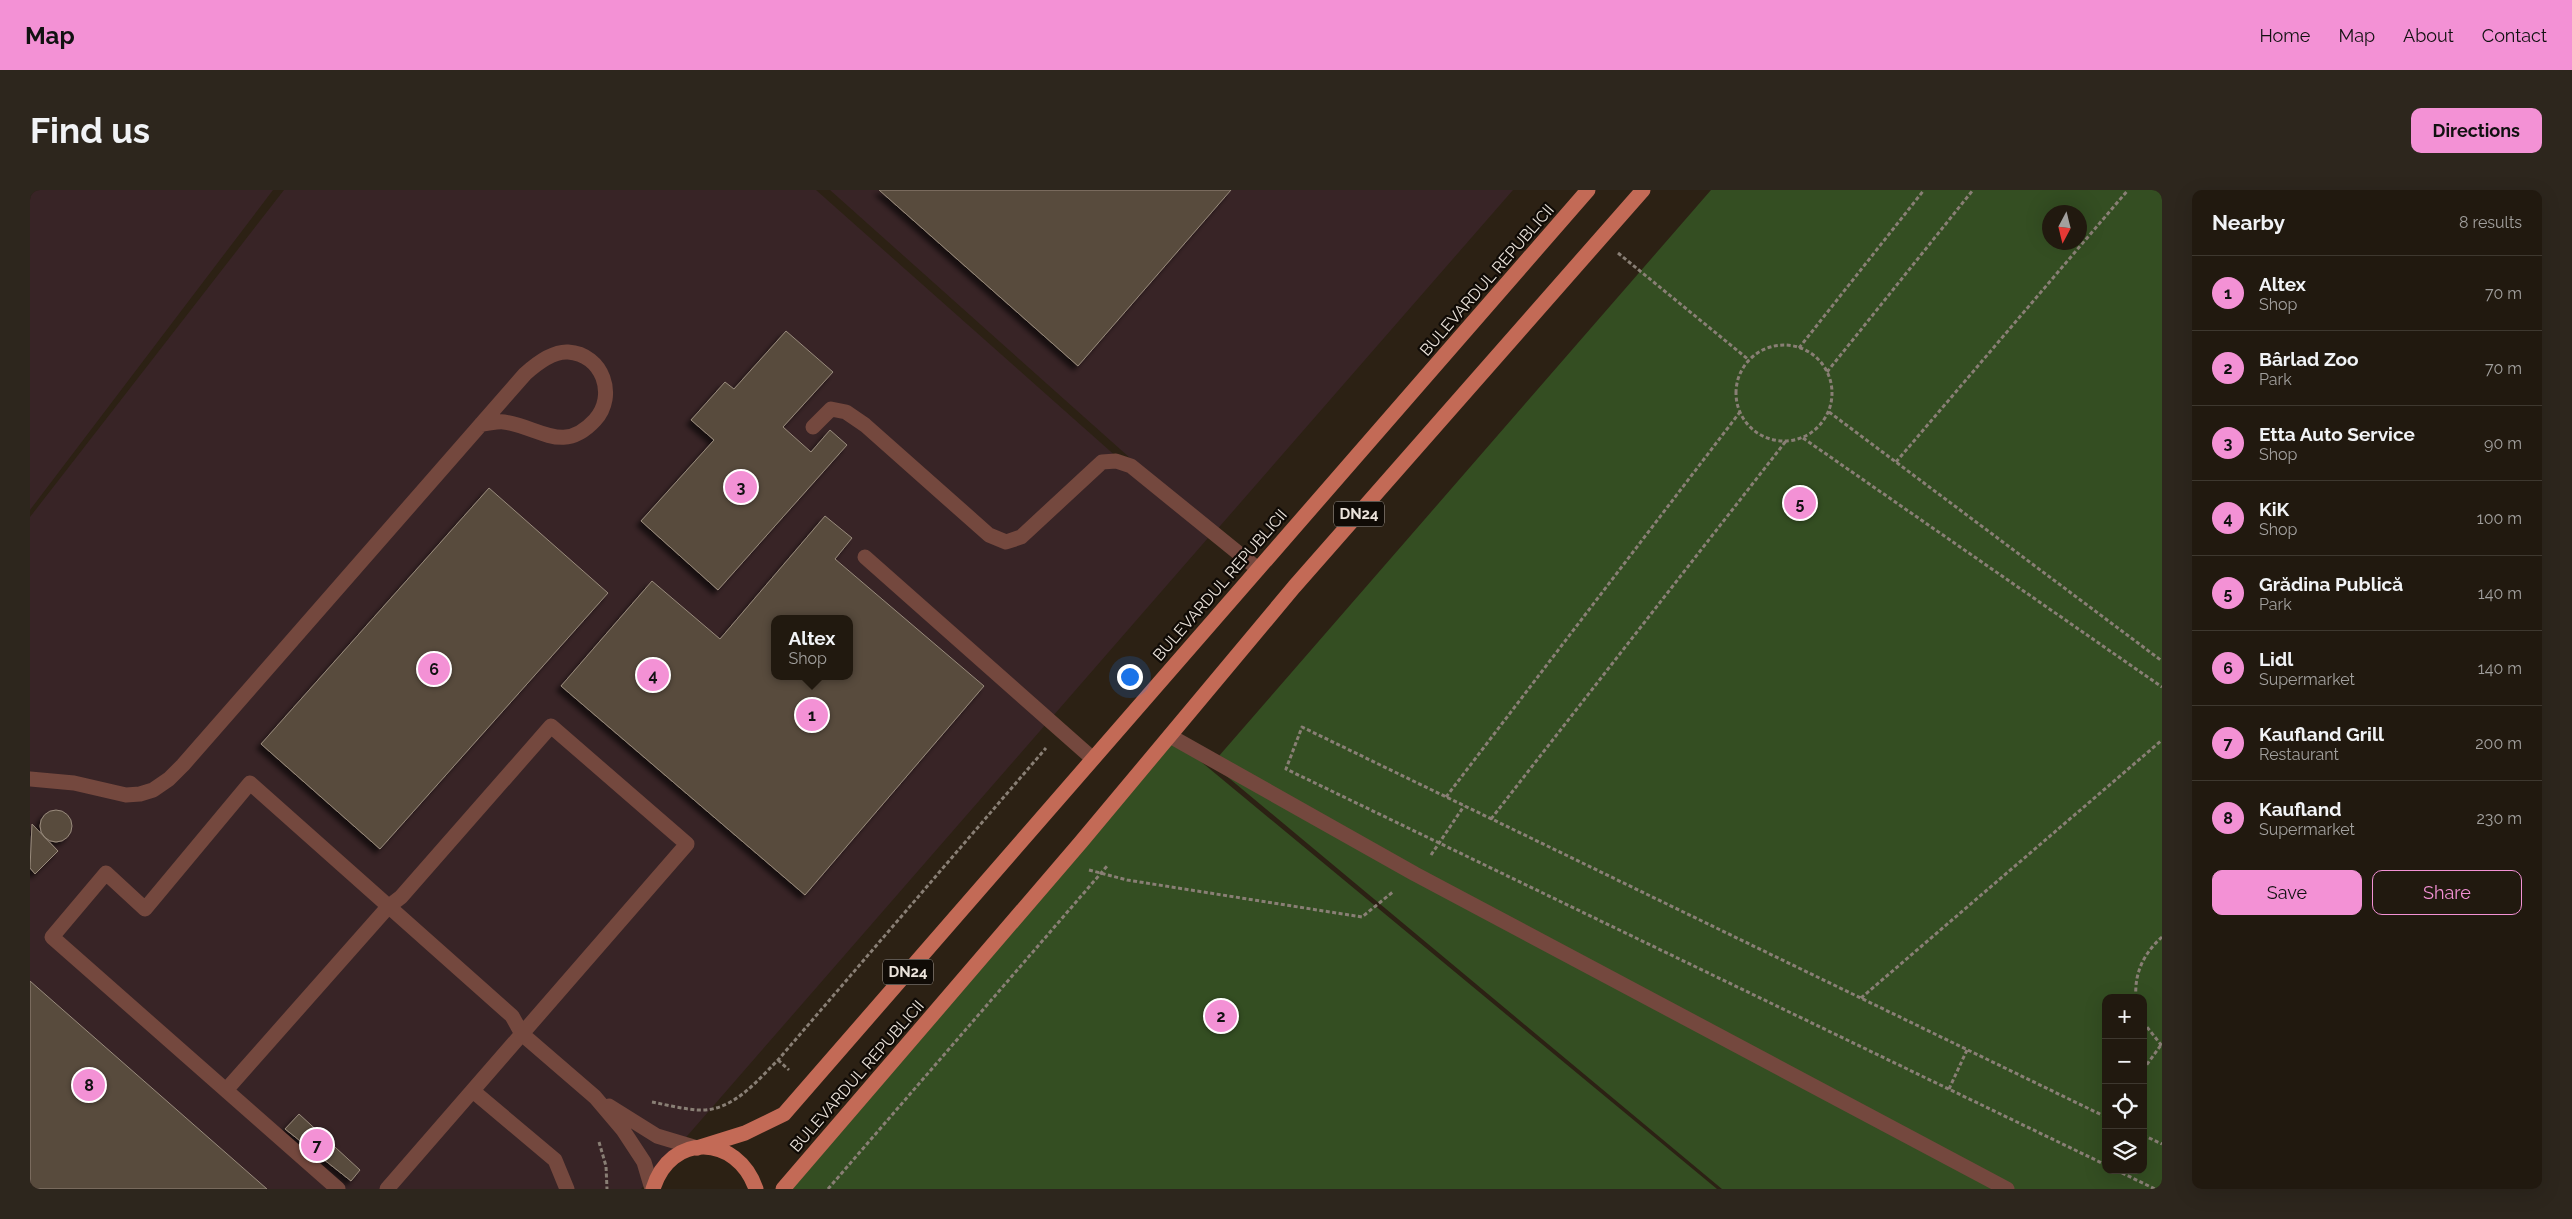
<!DOCTYPE html>
<meta charset="utf-8">
<style>
body{margin:0;font-family:Raleway,sans-serif;background:#2d261d;color:#f1f3f6}
.controls{position:absolute;right:15px;bottom:15px;display:grid;overflow:hidden;border-radius:10px;box-shadow:0 5px 20px #0002}
.controls button{width:45px;height:45px;display:grid;place-items:center;padding:0;border:0;border-bottom:1px solid #3e382f;background:#21190f;color:#f1f3f6;font:25px sans-serif}
.compass{position:absolute;left:2012px;top:15px;width:45px;height:45px;border-radius:50%;background:#21190f;box-shadow:0 5px 20px #0002;rotate:187deg}
.you{position:absolute;left:1099px;top:486px;width:18px;height:18px;margin:-12px;border:4px solid #fff;border-radius:50%;background:#1a73e8;box-shadow:0 0 0 8px #1a73e833}
.badge{display:grid;place-items:center;width:32px;height:32px;border-radius:50%;background:#f391d5;color:#111;font-size:16px;font-weight:700}
.pin{position:absolute;translate:-50% -50%;border:2px solid #fff;box-shadow:0 1px 5px #0006}
.popup{position:absolute;left:741px;top:425px;width:82px;height:65px;box-sizing:border-box;display:grid;place-content:center;border-radius:10px;background:#21190f;filter:drop-shadow(0 1px 4px #0005);font-size:16px;white-space:nowrap;color:#a2a09e}
.popup b{font-size:19px;color:#f1f3f6}
.popup::after{content:'';position:absolute;left:50%;top:100%;margin-left:-10px;border:10px solid transparent;border-top-color:#21190f}
.list{margin:0;padding:0;list-style:none}
h2{display:flex;justify-content:space-between;align-items:center;height:65px;margin:0;padding:0 20px;font-size:21px}
h2 small{font-size:16px;font-weight:400;color:#a2a09e}
.list li{display:grid;grid-template-columns:32px 1fr auto;gap:15px;align-items:center;box-sizing:border-box;height:75px;padding:0 20px;border-top:1px solid #3e382f}
.list b{display:block;font-size:19px;white-space:nowrap}
.list p{margin:0;font-size:16px;white-space:nowrap;color:#a2a09e}
.list em{font-size:16px;font-style:normal;color:#a2a09e}
.actions{display:flex;gap:10px;padding:15px 20px}
.actions a{flex:1;padding:11px 0;border:1px solid #f391d5;border-radius:10px;text-align:center;font-size:18px;color:#f391d5}
.actions .main{background:#f391d5;color:#111}
.icon{flex:none;width:28px;height:28px;fill:none;stroke:currentColor;stroke-width:2;stroke-linecap:round;stroke-linejoin:round}
.map{position:relative;flex:none;width:2132px;height:999px;overflow:hidden;border-radius:10px}
header{display:flex;align-items:center;gap:30px;box-sizing:border-box;height:70px;padding:0 25px;background:#f391d5;color:#111}
header strong{font-size:24px}
nav{display:flex;gap:28px;margin-inline-start:auto;font-size:18px}
.intro{display:flex;align-items:center;justify-content:space-between;box-sizing:border-box;height:120px;padding:0 30px}
h1{margin:0;font-size:35px}
.button{padding:12px 22px;border-radius:10px;background:#f391d5;color:#111;font-size:18px;font-weight:700}
main{display:flex;gap:30px;padding:0 30px}
aside{flex:1;background:#21190f;border-radius:10px;box-shadow:0 5px 20px #0002}
.map>svg:first-child{display:block}
.industrial{fill:#382426;fill-rule:evenodd}
.green{fill:#344e22;fill-rule:evenodd}
.building{fill:#584b3e;stroke:#998b7c;fill-rule:evenodd;filter:url(#shadow)}
.lines{fill:none;stroke-linecap:round;stroke-linejoin:round}
.path{stroke:#897f75;stroke-width:3;stroke-dasharray:4 2.5;stroke-linecap:butt}
.service{stroke:#74483e;stroke-width:15}
.primary{stroke:#c36a56;stroke-width:15}
.labels{text-anchor:middle;dominant-baseline:central;stroke-width:4.5;stroke-linejoin:round;paint-order:stroke}
.shield{fill:#100b06;stroke:#a9a29b;stroke-width:1}
.shield-label{font-size:15px;font-weight:bold;fill:#ebe3db}
.street-label{font-size:16px;fill:#ebe3db;stroke:#100b06}
</style>
<header>
<strong>Map</strong>
<nav><a>Home</a><a>Map</a><a>About</a><a>Contact</a></nav>
</header>
<div class="intro"><h1>Find us</h1><a class="button">Directions</a></div>
<main>
<div class="map">
<svg width="2132" height="999" viewBox="0 0 2132 999">
<defs>
<filter id="shadow"><feDropShadow dx="-4.5" dy="4.5" stdDeviation="2.5" flood-color="#0009"/></filter>
</defs>
<rect width="100%" height="100%" fill="#2c2114"/>
<path class="industrial" d="M0,0H243L0,320Z
M254,0H786L1178,348L611,999H0V327ZM744,429H820V486H744Z
M800,0H1483L1184,343Z"/>
<path class="green" d="M1681,0H2132V999H1692L1182,574ZM2020,22H2050V52H2020ZM2076,808H2113V980H2076Z
M1140,546L1687,999H759Z"/>
<path class="building" d="M849,0H1201L1048,176Z
M756,141L803,182L753,237L781,262L800,240L817,255L688,400L611,331L684,250L661,230L695,192L704,199Z
M459,298L578,403L350,659L231,554Z
M795,326L822,348L805,369L954,496L775,705L531,496L622,391L690,449ZM744,429H820V486H744Z
M10 636a16 16 0 1 1 32 0a16 16 0 1 1-32 0Z
M2,634L28,661L5,684L0,678Z
M0,791L237,999H0Z
M269,924L330,980L321,991L255,939Z"/>
<g class="lines">
<path class="path" d="M1588,63L1719,170
M1706 203a48 48 0 1 1 96 0a48 48 0 1 1-96 0Z
M1769,158L1894,0
M1797,182L1943,0
M1799,222L2132,471
M1773,248L2132,497
M1866,272L2098,0
M1416,607L1710,222
M1461,629L1756,251
M1401,665L1434,616
M1059,680L1097,690L1332,727L1364,701
M1831,808L2132,550
M2106,808C2104,783 2114,763 2132,747
M2113,832L2132,856
M748,870L759,880
M2113,880L2131,855
M1919,899L1937,860
M622,912C637,915 653,919 668,920C702,922 726,892 748,870L1016,558
M2076,927L1272,537L1256,579L2076,975
M2113,945L2132,954
M569,952L576,976L577,999
M2086,980L2125,999
M798,999L1078,675"/>
<path class="service" d="M783,237L801,219L816,222L835,235L959,345L976,352L991,347L1072,272L1086,271L1101,276L1228,379
M835,367L1062,568
M1140,546L1385,684L1977,999
M0,589L44,593L96,605L110,604L123,600L139,589L153,575L495,184C506,174 522,161 538,162C573,164 587,206 565,230C533,265 510,237 474,232C467,231 458,234 451,234
M197,899L358,717L371,707L521,536L657,654L357,999
M443,901L525,970L537,999
M579,916L627,946L667,958
M308,999L22,747L76,683L115,719L220,593L482,826L492,844L565,907L593,940L614,972L622,999"/>
<path class="primary" d="M667,958L715,943L754,924L1558,0
M623,999C640,942 707,944 726,999
M753,999L1051,652L1264,397L1613,0"/>
</g>
<g class="labels">
<g class="shield">
<rect x="1304" y="311.5" width="50" height="25" rx="4"/>
<rect x="853" y="769.5" width="50" height="25" rx="4"/>
</g>
<g class="shield-label">
<text x="1329" y="324">DN24</text>
<text x="878" y="782">DN24</text>
</g>
<g class="street-label">
<text transform="translate(1457 90) rotate(-49)">BULEVARDUL REPUBLICII</text>
<text transform="translate(1190 395) rotate(-49)">BULEVARDUL REPUBLICII</text>
<text transform="translate(827 886) rotate(-49)">BULEVARDUL REPUBLICII</text>
</g>
</g>
</svg>
<div class="controls">
<button>+</button>
<button>−</button>
<button><svg class="icon" aria-label="locate" viewBox="0 0 24 24"><circle cx="12" cy="12" r="6"/><path d="M12 2v4M12 18v4M2 12h4M18 12h4"/></svg></button>
<button><svg class="icon" aria-label="layers" viewBox="0 0 24 24"><path d="M12 4l9 5-9 5-9-5zM3 14l9 5 9-5"/></svg></button>
</div>
<svg class="compass" viewBox="-18 -18 36 36"><path d="M0-13l5 13h-10z" fill="#e53935"/><path d="M0 13l5-13h-10z" fill="#a2a09e"/></svg>
<div class="you"></div>
<div class="pin badge" style="left:782px;top:525px">1</div>
<div class="popup"><b>Altex</b>Shop</div>
<div class="pin badge" style="left:1191px;top:826px">2</div>
<div class="pin badge" style="left:711px;top:297px">3</div>
<div class="pin badge" style="left:623px;top:485px">4</div>
<div class="pin badge" style="left:1770px;top:313px">5</div>
<div class="pin badge" style="left:404px;top:479px">6</div>
<div class="pin badge" style="left:287px;top:955px">7</div>
<div class="pin badge" style="left:59px;top:895px">8</div>
</div>
<aside>
<h2>Nearby<small>8 results</small></h2>
<ul class="list">
<li><span class="badge">1</span><div><b>Altex</b><p>Shop</p></div><em>70 m</em></li>
<li><span class="badge">2</span><div><b>Bârlad Zoo</b><p>Park</p></div><em>70 m</em></li>
<li><span class="badge">3</span><div><b>Etta Auto Service</b><p>Shop</p></div><em>90 m</em></li>
<li><span class="badge">4</span><div><b>KiK</b><p>Shop</p></div><em>100 m</em></li>
<li><span class="badge">5</span><div><b>Grădina Publică</b><p>Park</p></div><em>140 m</em></li>
<li><span class="badge">6</span><div><b>Lidl</b><p>Supermarket</p></div><em>140 m</em></li>
<li><span class="badge">7</span><div><b>Kaufland Grill</b><p>Restaurant</p></div><em>200 m</em></li>
<li><span class="badge">8</span><div><b>Kaufland</b><p>Supermarket</p></div><em>230 m</em></li>
</ul>
<div class="actions"><a class="main">Save</a><a>Share</a></div>
</aside>
</main>
